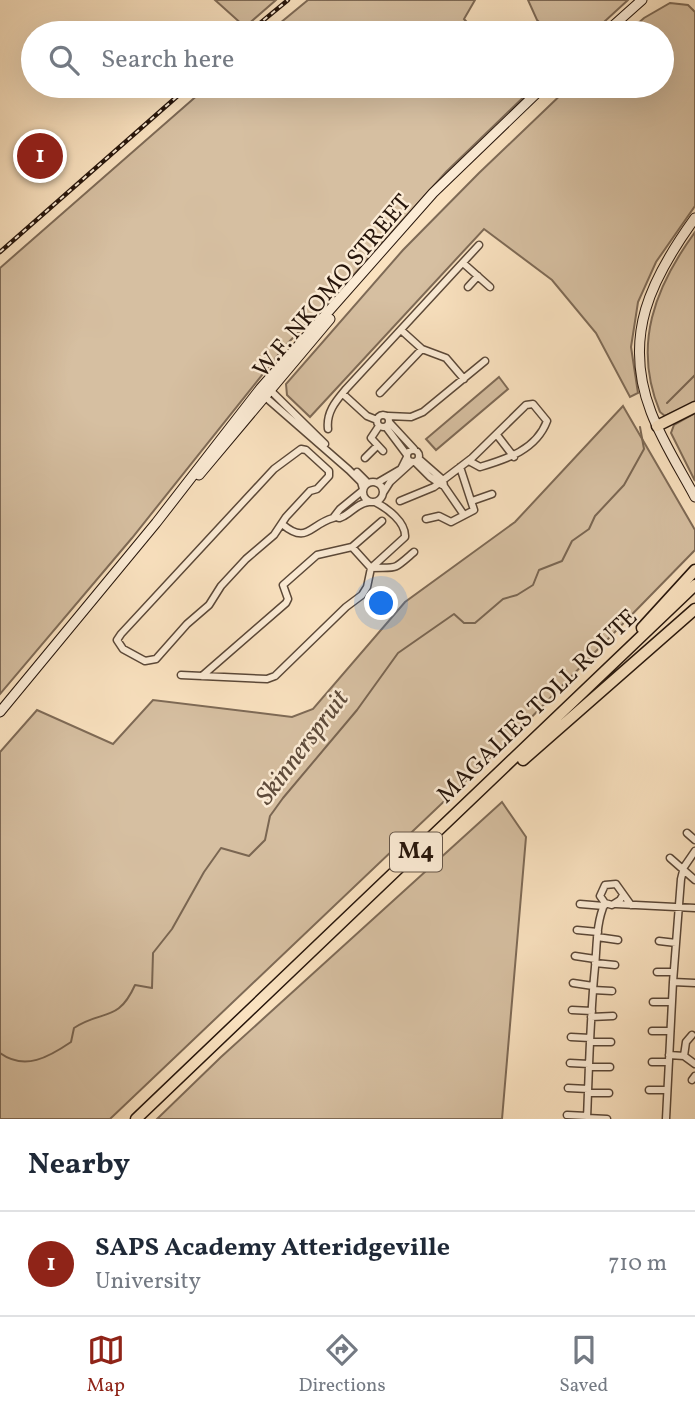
<!DOCTYPE html>
<style>
body{margin:0;font-family:Vollkorn,serif;background:#f2f2f3;color:#1f2937}
.you{position:absolute;left:382px;top:604px;width:24px;height:24px;margin:-18px;border:5px solid #fff;border-radius:50%;background:#1a73e8;box-shadow:0 0 0 10px #1a73e833}
.badge{display:grid;place-items:center;width:46px;height:46px;border-radius:50%;background:#8f2418;color:#fff;font-size:23px;font-weight:700}
.pin{position:absolute;translate:-50% -50%;border:4px solid #fff;box-shadow:0 2px 7px #0006}
.list{margin:0;padding:0;list-style:none}
h2{display:flex;justify-content:space-between;align-items:center;height:91px;margin:0;padding:0 28px;font-size:30px}
h2 small{font-size:23px;font-weight:400;color:#747a83}
.list li{display:grid;grid-template-columns:46px 1fr auto;gap:21px;align-items:center;box-sizing:border-box;height:105px;padding:0 28px;border-top:2px solid #e0e1e3}
.list b{display:block;font-size:26px;white-space:nowrap}
.list p{margin:0;font-size:23px;white-space:nowrap;color:#747a83}
.list em{font-size:23px;font-style:normal;color:#747a83}
.icon{flex:none;width:38px;height:38px;fill:none;stroke:currentColor;stroke-width:2;stroke-linecap:round;stroke-linejoin:round}
.map{position:relative;flex:none;width:695px;height:1119px;overflow:hidden}
.search{position:absolute;background:#fff;box-shadow:0 7px 28px #0002;left:21px;right:21px;top:21px;height:77px;display:flex;align-items:center;gap:18px;box-sizing:border-box;padding:0 24px;border-radius:38px;color:#747a83;font-size:26px}
.sheet{height:196px;background:#fff}
nav{display:flex;justify-content:space-around;align-items:center;box-sizing:border-box;height:98px;border-top:2px solid #e0e1e3;background:#fff;font-size:19px;color:#747a83}
nav a{display:grid;justify-items:center;gap:4px}
nav .on{color:#8f2418}
.map>svg:first-child{display:block}
.green{fill:#d6bfa1;stroke:#7e6a56;stroke-width:2}
.lines{fill:none;stroke-linecap:round;stroke-linejoin:round}
.stream{stroke:#7a6652;stroke-width:2}
.street-casing{stroke:#5b4838;stroke-width:9}
.secondary-casing{stroke:#26150b;stroke-width:11}
.highway-casing{stroke:#26150b;stroke-width:13}
.street{stroke:#fcecd6;stroke-width:6}
.secondary{stroke:#fcecd6;stroke-width:9}
.highway{stroke:#fae2c0;stroke-width:10}
.rail-casing{stroke:#26150b;stroke-width:4.5}
.rail{stroke:#fcecd6;stroke-width:2;stroke-dasharray:5;stroke-linecap:butt}
.labels{text-anchor:middle;dominant-baseline:central;stroke-width:5;stroke-linejoin:round;paint-order:stroke}
.shield{fill:#fcecd6;stroke:#665648;stroke-width:2}
.shield-label{font-size:23px;font-weight:bold;fill:#26150b}
.street-label{font-size:24px;fill:#26150b;stroke:#fcecd6}
.water-label{font-size:26px;font-style:italic;fill:#5e4b3b;stroke:#fcecd6}
</style>
<div class="map">
<svg width="695" height="1119" viewBox="0 0 695 1119">
<rect width="100%" height="100%" fill="#fae2c0"/>
<filter id="stains"><feTurbulence type="fractalNoise" baseFrequency=".00286" numOctaves="4"/><feColorMatrix values="0 0 0 0 .2 0 0 0 0 .09 0 0 0 0 .02 0 0 0 .5 -.17"/></filter>
<radialGradient id="worn" r=".72"><stop offset=".6" stop-color="#630" stop-opacity="0"/><stop offset="1" stop-color="#630" stop-opacity=".3"/></radialGradient>
<path class="green" d="M215,0H276L245,27Z
M308,0H475L464,19L477,33H268Z
M528,0H628L592,33H550L537,20Z
M670,3L688,5L695,12V206L656,262L638,302L631,347L638,393L630,397L596,333L552,280L484,229L310,417L287,395L286,384L403,250L479,173L570,86H662V33H627L644,18Z
M208,86H535L446,172L340,290L286,345L132,538L0,694V268Z
M695,232V402L665,416L660,412C632,345 655,287 695,232Z
M499,377L508,389L436,450L426,439Z
M623,406L695,530V550L517,732L110,1119H0V752L37,710L113,744L153,700L292,717L313,709L405,602L515,522Z
M695,413V481L671,433L674,425Z
M502,802L526,837L502,1119H157L221,1057Z"/>
<g class="lines">
<path class="stream" d="M667,403L695,375
M0,1053C25,1071 49,1057 71,1042L74,1028C103,1009 118,1023 135,985L152,988L153,953L172,929L204,872L221,848L249,856L265,840L270,816L283,798L357,710L398,653L454,614L464,623H475L503,599L517,595L533,585L539,570L562,561L572,541L589,529L595,516L624,485L644,449L640,427"/>
<g class="street-casing">
<path id="street" d="M463,263L490,287
M468,287L478,276
M401,330L422,349L446,358L464,379
M268,388L325,444
M380,393L422,349
M343,394L367,416L377,420
M263,395L349,470L361,482L363,489
M377 421a6 6 0 1 1 12 0a6 6 0 1 1-12 0Z
M388,416L411,417L423,412L485,361
M389,422L414,449
M379,426L371,438L383,451
M386,427L407,455
M328,429C326,412 336,401 346,389L479,245
M497,435L514,457
M301,449L306,450L329,471V476L317,489L310,491L286,517L274,535L246,559L221,586L209,605L187,624L156,659L145,661L123,649L117,640L121,634L274,469Z
M407 456a6 6 0 1 1 12 0a6 6 0 1 1-12 0Z
M365,458L377,446
M419,459L443,480L444,486L464,515
M415,462L430,477L442,485
M357,472L368,483
M363 492a10 10 0 1 1 20 0a10 10 0 1 1-20 0Z
M377,483L401,469L407,457
M383,493L390,482L412,462
M400,501L434,487L472,458L526,405L533,404L547,421C536,450 507,459 480,467L469,461
M472,501L492,494
M333,518L340,509L362,491
M426,519L439,516L451,522L474,510L460,467
M282,524C307,545 309,525 333,518C343,515 334,521 344,516C353,511 358,503 369,502
M352,547L371,568C399,567 392,571 414,552
M181,675L267,679L275,676L346,607L362,595L367,587L371,568L405,537C406,522 387,508 375,502
M202,676L286,603L288,599L283,585L317,555L352,547L382,521
M687,833L695,840
M670,858L695,880
M623,895L620,900L612,905L605,903L600,896L605,885L616,884L631,905
M580,904L604,906
M616,904L695,908
M577,930L598,932
M597,937L618,940
M659,941L676,943
M575,956L595,959
M595,963L615,965
M657,972H673
M673,982L695,983
M573,983L593,986
M593,990L612,991
M653,1002H672
M572,1010L592,1011
M591,1017L613,1016
M652,1031H670
M571,1037L590,1038
M590,1042H611
M669,1055L684,1056L695,1064
M684,1056L686,1042L692,1035
M652,1062H669
M570,1063L589,1064
M589,1067H610
M692,1080L695,1076
M568,1088L588,1089
M649,1090H667
M588,1093H609
M567,1115L587,1116
M587,1118L607,1119
M587,1119C589,1068 590,1017 595,967C597,946 596,922 605,903
M666,1119L673,982L681,879L684,867L695,851"/>
</g>
<g class="secondary-casing">
<path id="secondary" d="M605,33L642,0
M695,218C651,279 622,336 651,412C662,441 680,469 695,497
M199,475L330,319
M0,712L156,523L260,389L433,193L544,86"/>
</g>
<g class="highway-casing">
<path id="highway" d="M657,426L695,407
M642,628L695,570
M523,760L695,609
M136,1119L695,585"/>
</g>
<use href="#street" class="street"/>
<use href="#secondary" class="secondary"/>
<use href="#highway" class="highway"/>
<g class="rail-casing">
<path id="rail" d="M248,33L288,0
M0,252L189,86"/>
</g>
<use href="#rail" class="rail"/>
</g>
<g class="labels">
<rect class="shield" x="390" y="832.5" width="52" height="39" rx="5"/>
<g class="shield-label">
<text x="416" y="852">M4</text>
</g>
<g class="street-label">
<text transform="translate(333 287) rotate(-50)">W.F. NKOMO STREET</text>
<text transform="translate(538 707) rotate(-44)">MAGALIES TOLL ROUTE</text>
</g>
<g class="water-label">
<text transform="translate(303 748) rotate(-53)">Skinnerspruit</text>
</g>
</g>
<rect width="100%" height="100%" filter="url(#stains)"/>
<rect width="100%" height="100%" fill="url(#worn)"/>
</svg>
<div class="you"></div>
<div class="pin badge" style="left:40px;top:156px">1</div>
<div class="search"><svg class="icon" aria-label="search" viewBox="0 0 24 24"><circle cx="10" cy="10" r="6"/><path d="M15 15l6 6"/></svg>Search here</div>
</div>
<section class="sheet">
<h2>Nearby<small></small></h2>
<ul class="list">
<li><span class="badge">1</span><div><b>SAPS Academy Atteridgeville</b><p>University</p></div><em>710 m</em></li>
</ul>
</section>
<nav>
<a class="on"><svg class="icon" aria-label="map" viewBox="0 0 24 24"><path d="M3 6l6-2 6 2 6-2v14l-6 2-6-2-6 2zM9 4v14M15 6v14"/></svg>Map</a>
<a><svg class="icon" aria-label="directions" viewBox="0 0 24 24"><path d="M12 3l9 9-9 9-9-9zM9 14v-3h6M13 9l2 2-2 2"/></svg>Directions</a>
<a><svg class="icon" aria-label="saved" viewBox="0 0 24 24"><path d="M7 4h10v16l-5-4-5 4z"/></svg>Saved</a>
</nav>
